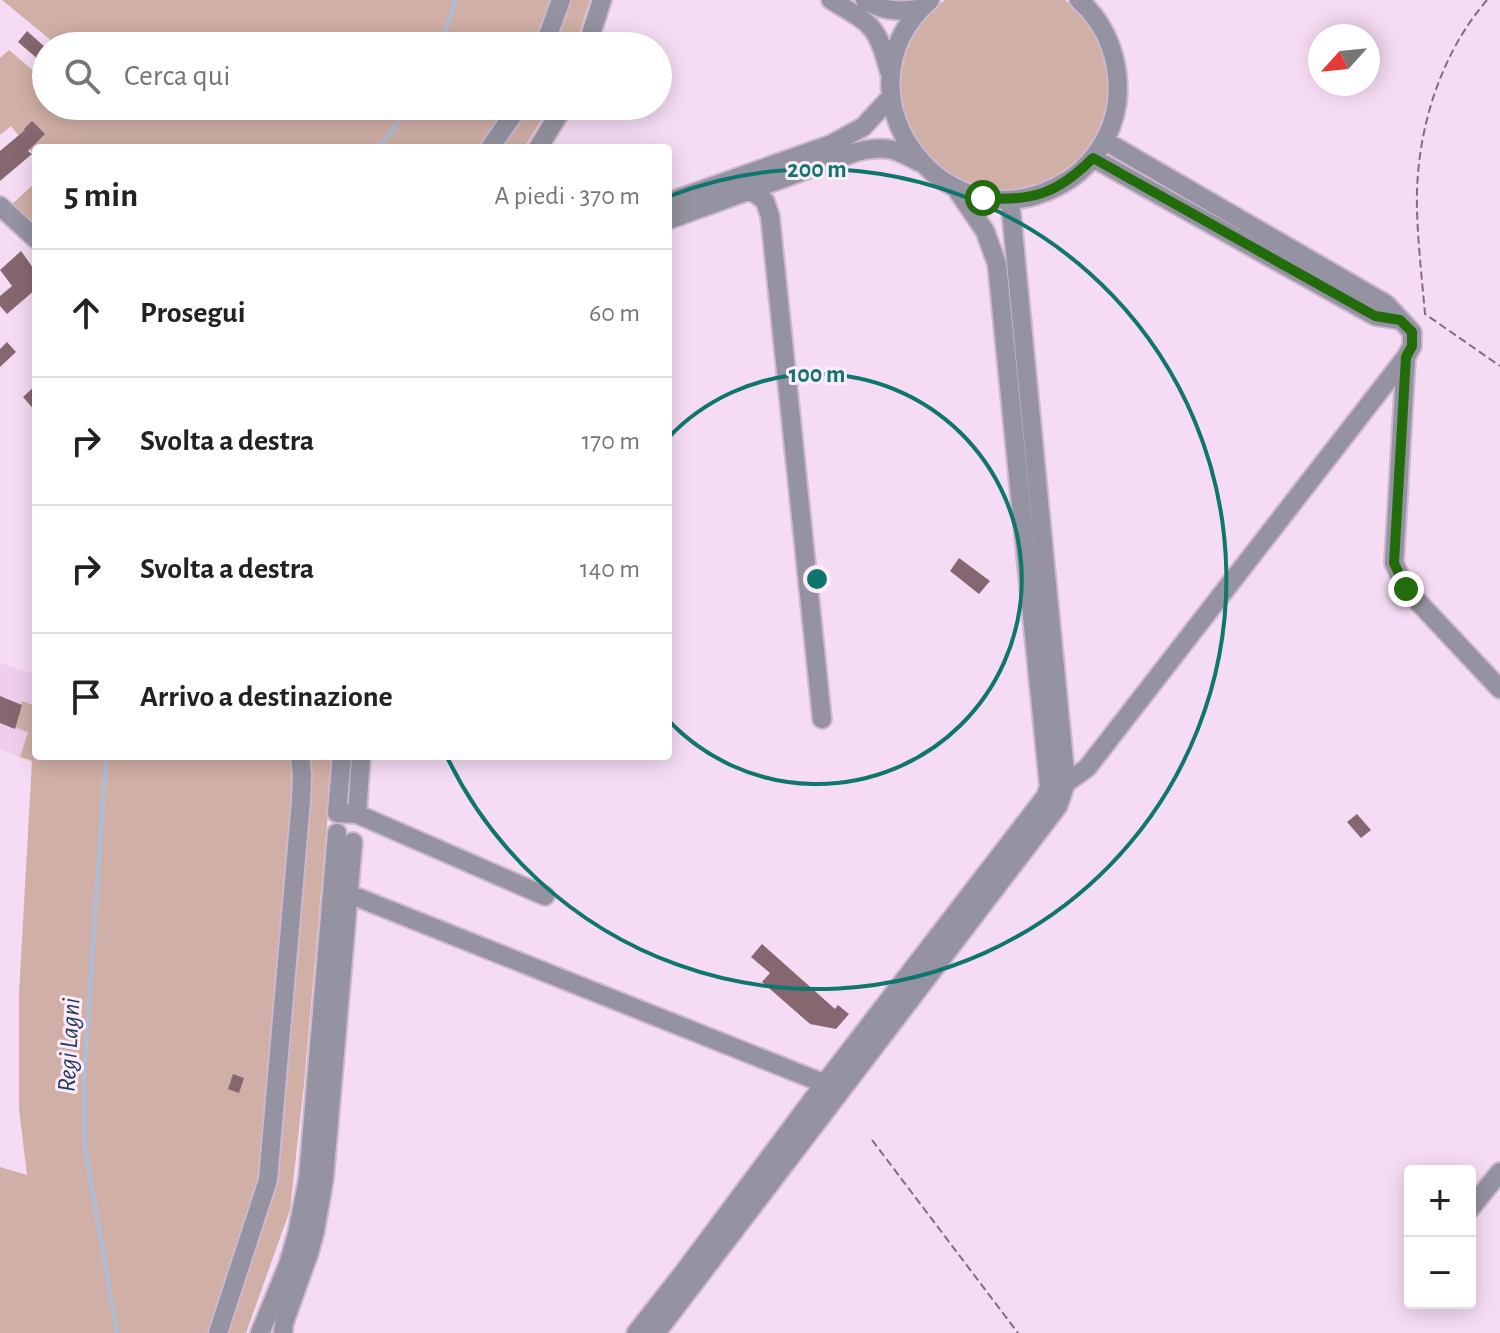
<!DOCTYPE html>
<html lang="it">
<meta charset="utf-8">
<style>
body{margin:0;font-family:"Alegreya Sans",sans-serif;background:#f6f6f6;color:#222}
.controls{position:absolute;right:24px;bottom:24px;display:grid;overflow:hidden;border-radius:8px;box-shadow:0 4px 20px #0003}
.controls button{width:72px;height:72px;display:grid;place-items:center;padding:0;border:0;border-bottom:2px solid #e0e0e0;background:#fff;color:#222;font:40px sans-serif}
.compass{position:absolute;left:1308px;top:24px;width:72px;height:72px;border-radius:50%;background:#fff;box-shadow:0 4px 20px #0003;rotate:243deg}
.stop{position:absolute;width:24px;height:24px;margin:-18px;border:6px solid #236c0b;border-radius:50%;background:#fff}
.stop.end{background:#236c0b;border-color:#fff;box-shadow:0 2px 8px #0008}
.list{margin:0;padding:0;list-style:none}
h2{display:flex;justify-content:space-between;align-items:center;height:104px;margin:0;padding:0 32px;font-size:34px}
h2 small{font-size:26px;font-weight:400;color:#767676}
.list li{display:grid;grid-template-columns:52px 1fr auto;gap:24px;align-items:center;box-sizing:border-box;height:128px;padding:0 32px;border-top:2px solid #e0e0e0}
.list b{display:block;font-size:30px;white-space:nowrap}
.list em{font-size:26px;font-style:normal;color:#767676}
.icon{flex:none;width:44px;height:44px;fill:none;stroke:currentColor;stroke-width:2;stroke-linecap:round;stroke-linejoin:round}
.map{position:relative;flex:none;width:1500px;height:1333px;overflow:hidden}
.search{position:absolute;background:#fff;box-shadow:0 4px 20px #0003;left:32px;top:32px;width:640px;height:88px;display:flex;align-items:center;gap:20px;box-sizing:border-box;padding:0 28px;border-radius:44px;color:#767676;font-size:30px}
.panel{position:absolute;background:#fff;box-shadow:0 4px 20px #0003;left:32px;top:144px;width:640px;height:616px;border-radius:8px}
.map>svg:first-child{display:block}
.built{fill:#eeceec}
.green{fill:#d0afa6}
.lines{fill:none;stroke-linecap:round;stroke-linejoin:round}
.stream{stroke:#adbed9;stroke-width:4}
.building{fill:#87676f}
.minor-casing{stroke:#ceb8cd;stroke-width:22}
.path{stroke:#7f6f7e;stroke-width:2;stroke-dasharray:8 4;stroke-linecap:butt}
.minor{stroke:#9593a1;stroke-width:18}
.route{stroke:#236c0b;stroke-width:10}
.ring{fill:none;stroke:#0f766e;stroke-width:4}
.labels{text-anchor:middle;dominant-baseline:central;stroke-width:6;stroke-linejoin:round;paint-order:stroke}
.water-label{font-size:26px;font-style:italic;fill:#233b61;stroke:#fcedfb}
.centre{fill:#0f766e;stroke:#fcedfb;stroke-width:4}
.ring-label{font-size:24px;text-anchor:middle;font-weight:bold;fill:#0f766e;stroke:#fcedfb;stroke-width:6;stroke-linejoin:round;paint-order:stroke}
</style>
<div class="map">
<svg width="1500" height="1333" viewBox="0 0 1500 1333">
<rect width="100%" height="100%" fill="#f5dcf4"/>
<path class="built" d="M0,663L36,675V706L22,701L14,727L28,731L20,757L0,749Z"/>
<path class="green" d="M2,0H590L575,46H58Z
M945,0H1065C1077,11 1089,22 1097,36C1154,144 1009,247 927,155C912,139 902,117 901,95C899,56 914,24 945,0Z
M9,50L43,79L46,77V106H550L524,148H36V157L11,126L0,135V58Z
M36,182V227L12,204Z
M36,558V675L33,674L34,572Z
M22,701L36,706V756H333L304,1084L290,1210L246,1333H0V1167L27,1175L19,1109V993L32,761L20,757L28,732L14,727Z"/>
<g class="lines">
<path class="stream" d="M440,46L456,0
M379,148L410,106
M106,756L84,1077L85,1148L117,1333"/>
</g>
<path class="building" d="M27,31L46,48V66L18,42Z
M32,121L45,134L28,151L32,154L0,181V151L25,130L24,129Z
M21,251L36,272V289L7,314L0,306V296L12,286L0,270Z
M7,342L16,352L0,367V349Z
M36,385V412L23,397Z
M959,558L990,581L979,594L950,571Z
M0,696L22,705L15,729L0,723Z
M1357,814L1371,830L1361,838L1347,822Z
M762,944L835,1009L838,1005L849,1014L836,1029L810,1024L762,982L770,973L751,957Z
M233,1074L244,1078L239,1093L228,1089Z"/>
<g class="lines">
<g class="minor-casing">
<path id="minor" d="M831,0C871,24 877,24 889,71
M865,0C883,11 898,12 919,9
M930,0C825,93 949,258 1070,179C1095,162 1113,133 1117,103C1121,65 1109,26 1079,0
M544,46L561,0
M587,46L602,0
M490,148L519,106
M538,148L564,106
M1093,158L1375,316L1400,320
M751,190L765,201L770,216L822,719
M668,202L832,144L863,127L891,97
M0,206L36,239
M668,220L856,152C885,145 894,148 919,162
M1406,357L1394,563L1406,589L1500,689
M342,756L337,813L357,814L545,896
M1066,783L1087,768L1406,357L1412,346V332L1386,304L1105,141
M357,814L361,756
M349,894L833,1087
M1470,1209L1500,1172
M218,1333L268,1180L301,801L302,775L300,756
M260,1333L288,1265L297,1234L308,1179L337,833
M283,1333L284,1323L309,1253L315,1231L324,1179L353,842
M636,1333L684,1272L825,1083L1046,796L1049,786L997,264L985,231L957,190
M656,1333L1058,806L1066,783L1010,200"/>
</g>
<path class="path" d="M1487,0C1438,57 1415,136 1417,210C1418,245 1422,279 1425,314L1500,366
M872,1140L1018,1333"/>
<use href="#minor" class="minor"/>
</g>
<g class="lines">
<path class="route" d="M983,198C1033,202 1058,193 1093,158L1375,316L1400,320L1412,332V346L1406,357L1394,563L1406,589"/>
</g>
<g class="ring">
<path d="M668 438A205 205 0 1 1 668 720"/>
<path d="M670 196A410 410 0 1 1 448 759"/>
</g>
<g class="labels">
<g class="water-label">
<text transform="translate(69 1045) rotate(-87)">Regi Lagni</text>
</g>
</g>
<circle cx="817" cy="579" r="12" class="centre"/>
<g class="ring-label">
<text x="817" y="177">200 m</text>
<text x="817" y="382">100 m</text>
</g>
</svg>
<div class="controls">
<button>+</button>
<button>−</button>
</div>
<svg class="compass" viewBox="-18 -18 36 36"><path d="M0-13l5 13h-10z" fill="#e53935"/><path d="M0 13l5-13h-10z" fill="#767676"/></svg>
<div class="stop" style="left:983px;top:198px"></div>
<div class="stop end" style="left:1406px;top:589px"></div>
<div class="search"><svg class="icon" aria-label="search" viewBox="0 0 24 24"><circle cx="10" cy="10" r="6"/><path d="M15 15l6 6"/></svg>Cerca qui</div>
<section class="panel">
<h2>5 min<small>A piedi · 370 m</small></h2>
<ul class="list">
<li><svg class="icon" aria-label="ahead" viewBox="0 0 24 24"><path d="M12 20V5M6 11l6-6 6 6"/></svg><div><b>Prosegui</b></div><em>60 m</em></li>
<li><svg class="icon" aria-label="right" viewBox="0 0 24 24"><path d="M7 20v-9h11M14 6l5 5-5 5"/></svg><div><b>Svolta a destra</b></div><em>170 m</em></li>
<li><svg class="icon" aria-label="right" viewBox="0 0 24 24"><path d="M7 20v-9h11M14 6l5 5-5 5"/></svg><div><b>Svolta a destra</b></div><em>140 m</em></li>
<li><svg class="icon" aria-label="arrive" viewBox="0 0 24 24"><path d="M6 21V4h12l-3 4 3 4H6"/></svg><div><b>Arrivo a destinazione</b></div></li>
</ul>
</section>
</div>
